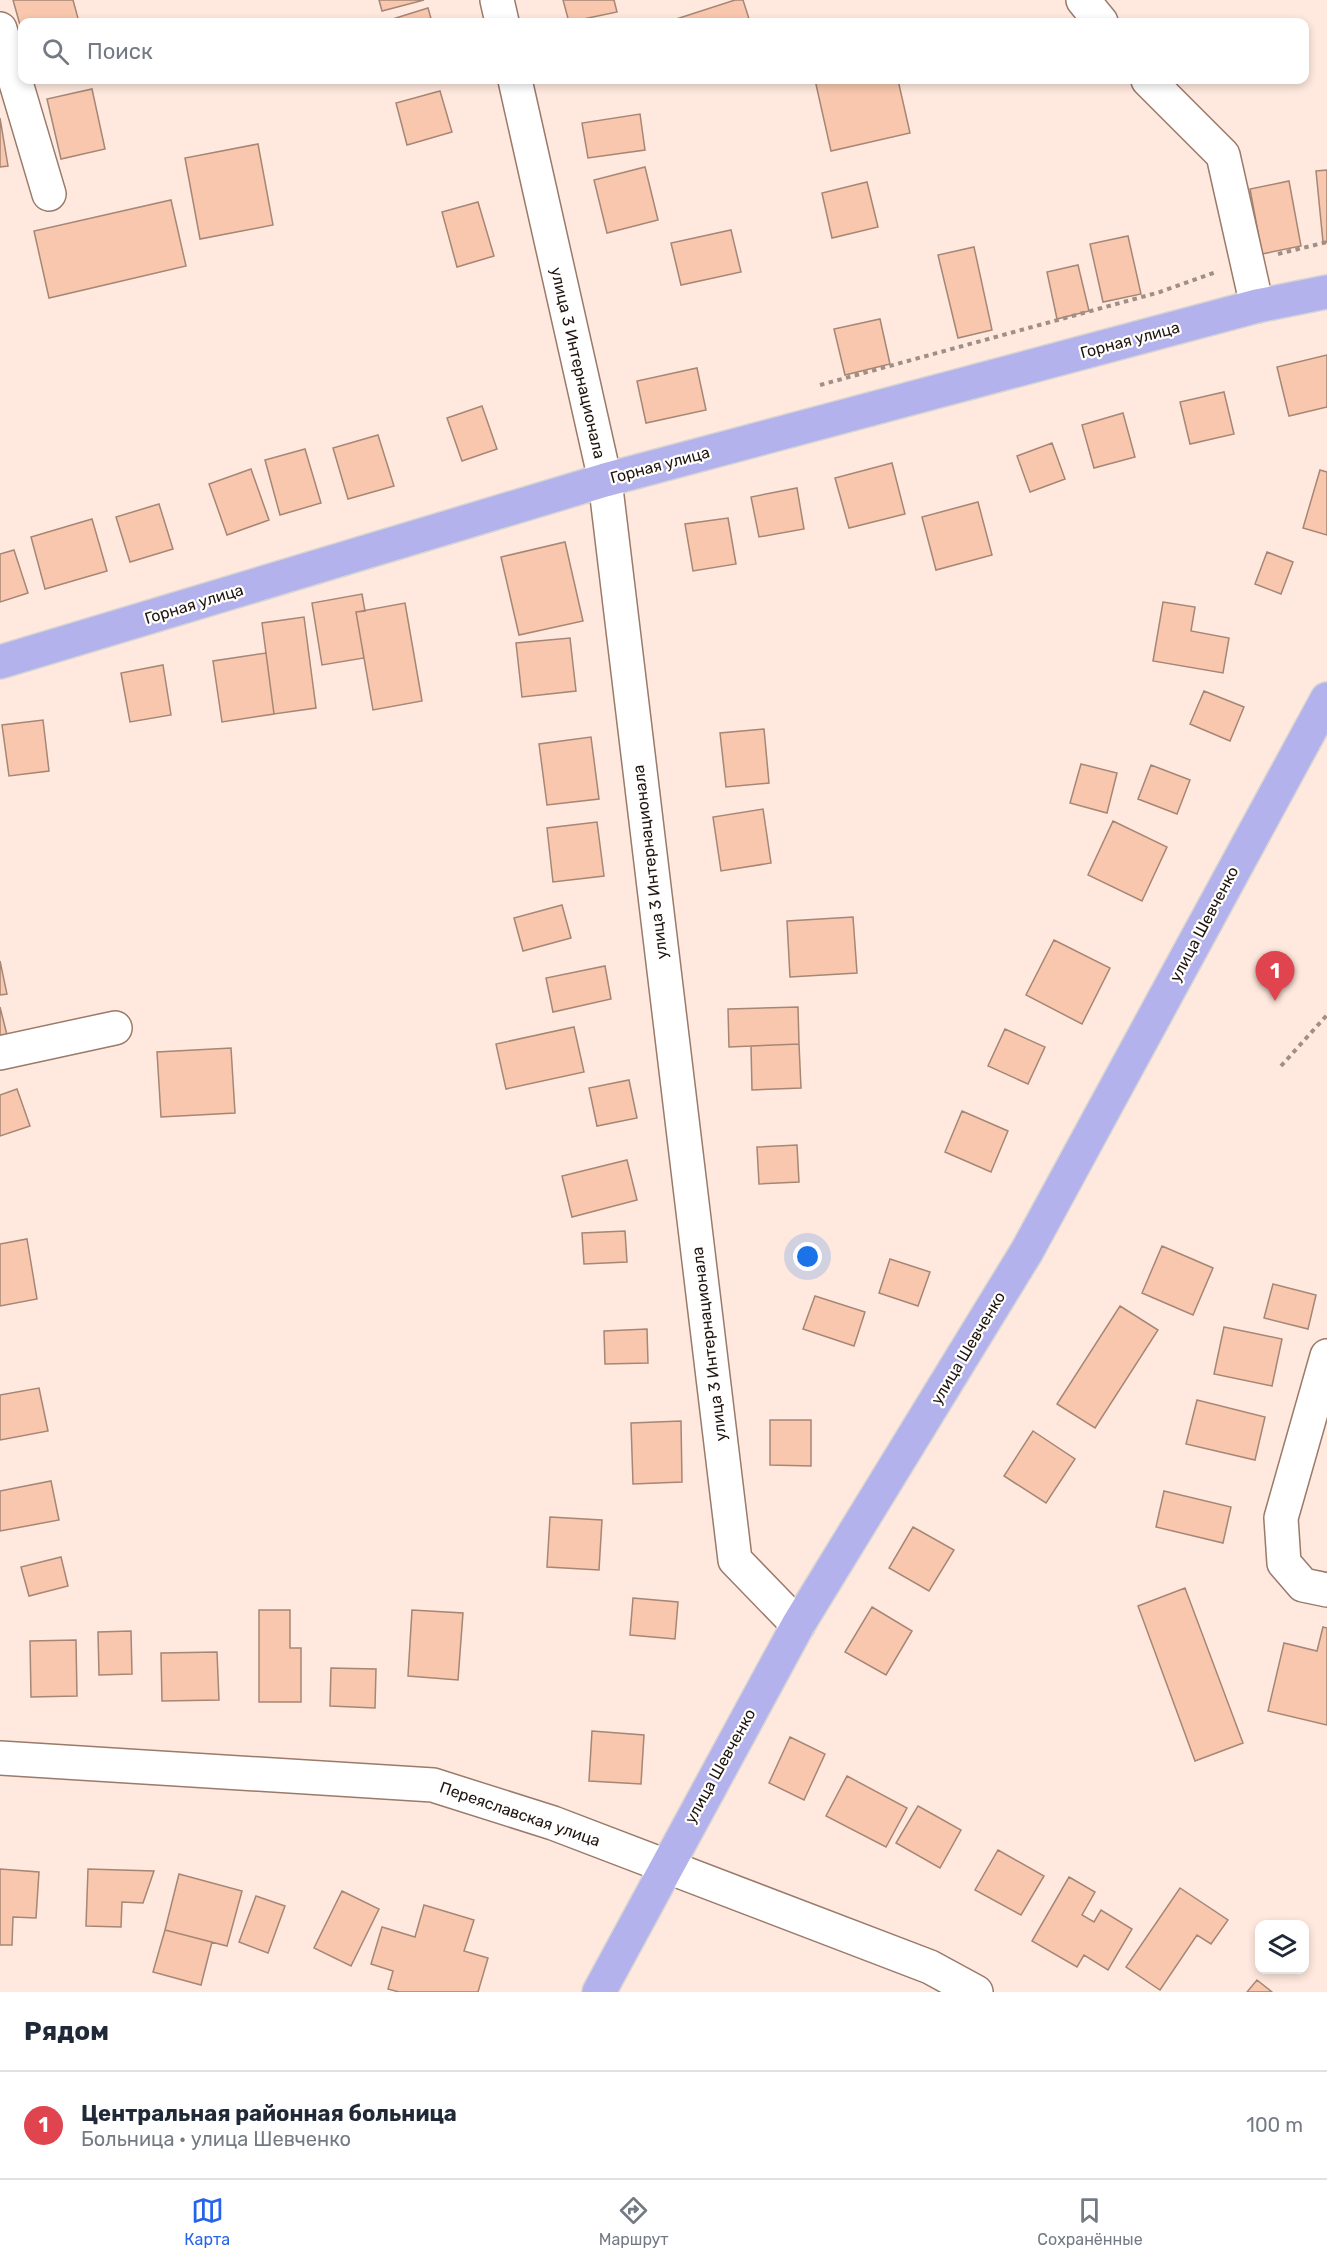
<!DOCTYPE html>
<html lang="ru">
<meta charset="utf-8">
<style>
body{margin:0;font-family:Rubik,sans-serif;background:#f6f6f7;color:#1f2937}
.controls{position:absolute;right:18px;bottom:18px;display:grid;overflow:hidden;border-radius:12px;box-shadow:0 3px 9px #0003}
.controls button{width:54px;height:54px;display:grid;place-items:center;padding:0;border:0;border-bottom:2px solid #e0e1e3;background:#fff;color:#1f2937;font:30px sans-serif}
.you{position:absolute;left:808px;top:1257px;width:21px;height:21px;margin:-15px;border:4px solid #fff;border-radius:50%;background:#1a73e8;box-shadow:0 0 0 9px #1a73e833}
.badge{display:grid;place-items:center;width:39px;height:39px;border-radius:50%;background:#2563eb;color:#fff;font-size:20px;font-weight:700}
.pin{position:absolute;translate:-50% -50px;filter:drop-shadow(0 2px 3px #0008)}
.pin::after{content:'';position:absolute;top:32px;width:21px;height:18px;background:inherit;clip-path:polygon(0 0,100% 0,50% 100%)}
.list{margin:0;padding:0;list-style:none}
h2{display:flex;justify-content:space-between;align-items:center;height:78px;margin:0;padding:0 24px;font-size:26px}
h2 small{font-size:20px;font-weight:400;color:#747a83}
.list li{display:grid;grid-template-columns:39px 1fr auto;gap:18px;align-items:center;box-sizing:border-box;height:108px;padding:0 24px;border-top:2px solid #e0e1e3}
.list b{display:block;font-size:22px;white-space:nowrap}
.list p{margin:0;font-size:20px;white-space:nowrap;color:#747a83}
.list em{font-size:20px;font-style:normal;color:#747a83}
.icon{flex:none;width:33px;height:33px;fill:none;stroke:currentColor;stroke-width:2;stroke-linecap:round;stroke-linejoin:round}
.map{position:relative;flex:none;width:1327px;height:1992px;overflow:hidden}
.search{position:absolute;background:#fff;box-shadow:0 3px 9px #0003;left:18px;right:18px;top:18px;height:66px;display:flex;align-items:center;gap:15px;box-sizing:border-box;padding:0 21px;border-radius:12px;color:#747a83;font-size:22px}
.sheet{height:186px;background:#fff}
nav{display:flex;justify-content:space-around;align-items:center;box-sizing:border-box;height:84px;border-top:2px solid #e0e1e3;background:#fff;font-size:16px;color:#747a83}
nav a{display:grid;justify-items:center;gap:3px}
nav .on{color:#2563eb}
.map>svg:first-child{display:block}
.building{fill:#f8c7ae;stroke:#a68675;stroke-width:1.5}
.lines{fill:none;stroke-linecap:round;stroke-linejoin:round}
.minor-casing{stroke:#9a7a6a;stroke-width:36}
.major-casing{stroke:#d7d5d4;stroke-width:36}
.path{stroke:#a08f86;stroke-width:4;stroke-dasharray:4.5 4.5;stroke-linecap:butt}
.minor{stroke:#fff;stroke-width:33}
.major{stroke:#b4b2ec;stroke-width:33}
.labels{text-anchor:middle;dominant-baseline:central;stroke-width:4.5;stroke-linejoin:round;paint-order:stroke}
.street-label{font-size:16px;fill:#21150f;stroke:#fff}
</style>
<div class="map">
<svg width="1327" height="1992" viewBox="0 0 1327 1992">
<rect width="100%" height="100%" fill="#ffe9de"/>
<path class="building" d="M13,0H73L79,22H22V32Z
M379,0H424L382,11Z
M563,0H614L617,12L569,22Z
M735,0H743L750,22H667Z
M428,8L432,22H383Z
M815,80H898L910,133L831,151Z
M92,89L105,149L61,159L47,99Z
M440,91L452,132L407,145L396,103Z
M640,114L645,150L588,158L582,123Z
M0,118L8,166L0,167Z
M258,144L273,225L200,239L185,158Z
M645,167L658,220L607,233L594,180Z
M1327,170V242H1323L1316,171Z
M1289,181L1301,246L1262,254L1250,189Z
M867,182L878,227L832,238L822,193Z
M171,200L186,266L49,298L34,231Z
M478,202L494,256L457,267L442,212Z
M731,230L741,272L681,285L671,243Z
M1128,236L1141,294L1103,302L1090,244Z
M974,247L992,330L958,338L938,255Z
M1078,265L1089,311L1057,319L1047,272Z
M880,319L890,364L845,375L834,329Z
M1327,355V407L1289,416L1277,367Z
M697,368L706,410L646,423L637,381Z
M1224,392L1234,434L1190,444L1180,402Z
M482,406L497,449L462,461L447,418Z
M1123,413L1135,457L1094,468L1082,425Z
M378,435L394,486L348,499L333,448Z
M1052,443L1065,479L1030,492L1017,456Z
M305,449L321,503L280,515L265,460Z
M892,463L905,514L849,528L835,478Z
M251,469L269,520L227,535L209,484Z
M1320,470L1327,472V535L1303,528Z
M797,488L804,529L759,537L751,497Z
M978,502L992,555L936,570L922,517Z
M159,504L173,549L130,562L116,517Z
M728,518L736,564L693,571L685,524Z
M92,519L107,571L45,589L31,537Z
M565,542L583,621L519,635L501,557Z
M14,550L28,593L0,602V554Z
M1267,552L1293,562L1281,594L1255,584Z
M362,594L365,611L356,612L364,658L322,665L312,603Z
M1163,602L1195,607L1191,631L1229,638L1223,673L1153,661Z
M405,603L422,701L373,710L356,612Z
M304,617L316,708L274,714L262,623Z
M570,638L576,691L522,697L516,643Z
M266,653L274,714L222,722L213,661Z
M163,665L171,715L130,722L121,673Z
M1204,691L1244,707L1230,741L1190,724Z
M43,720L49,771L9,776L2,725Z
M764,729L769,783L726,787L720,733Z
M591,737L599,799L547,805L539,744Z
M1081,764L1117,773L1107,813L1070,803Z
M1151,765L1190,780L1177,814L1138,799Z
M763,809L771,863L721,871L713,817Z
M1113,821L1167,847L1142,901L1088,875Z
M597,822L604,876L553,882L547,828Z
M562,905L571,938L523,951L514,918Z
M853,917L857,973L790,977L787,921Z
M1054,940L1110,968L1082,1024L1026,995Z
M0,961L7,994L0,995Z
M605,966L611,999L553,1012L546,978Z
M0,1007L7,1035L0,1036Z
M798,1007L799,1044L729,1047L728,1009Z
M574,1027L584,1072L506,1089L496,1044Z
M1005,1029L1045,1047L1028,1084L988,1066Z
M799,1044L801,1088L752,1090L751,1046Z
M231,1048L235,1113L161,1117L157,1052Z
M629,1080L637,1118L597,1126L589,1088Z
M17,1089L30,1126L0,1136V1095Z
M962,1111L1008,1131L991,1172L945,1152Z
M797,1145L799,1182L759,1184L757,1147Z
M627,1160L637,1200L572,1217L562,1176Z
M625,1231L627,1262L584,1264L582,1233Z
M27,1239L37,1299L0,1306V1244Z
M1162,1246L1213,1268L1193,1315L1142,1293Z
M890,1259L930,1272L918,1306L879,1293Z
M1273,1284L1316,1295L1308,1329L1264,1318Z
M815,1296L865,1312L854,1346L803,1329Z
M1120,1306L1158,1330L1095,1428L1057,1404Z
M1224,1327L1282,1339L1272,1386L1214,1374Z
M647,1329L648,1363L605,1364L604,1331Z
M39,1388L48,1431L0,1440V1395Z
M1197,1400L1265,1417L1255,1460L1186,1444Z
M770,1420H811V1466L770,1465Z
M681,1421L682,1482L633,1484L631,1423Z
M1033,1431L1075,1459L1046,1503L1004,1476Z
M51,1481L59,1520L0,1531V1491Z
M1164,1491L1231,1507L1223,1543L1156,1527Z
M550,1517L602,1520L599,1570L547,1567Z
M913,1527L954,1550L929,1591L889,1568Z
M61,1557L68,1586L29,1596L21,1567Z
M1185,1588L1243,1743L1195,1761L1138,1606Z
M633,1598L678,1602L675,1639L630,1635Z
M872,1607L912,1631L886,1675L845,1652Z
M259,1610H290V1648H301V1702H259Z
M412,1610L463,1613L458,1680L408,1676Z
M1323,1627L1327,1628V1725L1268,1711L1284,1643L1317,1651Z
M131,1631L132,1674L99,1675L98,1632Z
M76,1640L77,1696L31,1697L30,1641Z
M217,1652L219,1700L162,1701L161,1653Z
M331,1668L376,1669L375,1708L330,1706Z
M592,1731L644,1735L641,1784L589,1781Z
M790,1737L825,1754L804,1800L769,1783Z
M847,1776L907,1808L886,1847L826,1816Z
M918,1806L961,1830L940,1868L896,1843Z
M998,1850L1044,1876L1021,1915L975,1890Z
M0,1869L39,1872L36,1918L13,1917L12,1945H0Z
M88,1869L154,1871L143,1903L122,1902L121,1927L86,1926Z
M179,1874L242,1891L227,1946L165,1930Z
M1069,1877L1095,1892L1082,1915L1094,1922L1101,1910L1132,1929L1108,1970L1084,1955L1077,1967L1032,1941Z
M1180,1888L1228,1920L1211,1944L1197,1935L1160,1990L1126,1967Z
M342,1891L379,1909L351,1966L314,1948Z
M256,1896L285,1906L268,1953L239,1942Z
M424,1905L474,1920L464,1951L488,1958L478,1992H399L388,1989L393,1971L371,1964L382,1927L415,1937Z
M165,1930L212,1942L201,1985L153,1972Z
M1257,1980L1272,1992H1247Z"/>
<g class="lines">
<g class="minor-casing">
<path id="minor" d="M497,0L502,22
M1083,0L1101,22
M0,29L49,194
M515,80L605,480L735,1560L798,1625
M1148,80L1223,155L1257,306
M0,1053L115,1028
M1327,1356L1281,1518L1284,1563L1303,1585L1327,1590
M0,1758L433,1785L553,1823L930,1967L976,1992"/>
</g>
<g class="major-casing">
<path id="major" d="M0,662L605,480L1257,306L1327,292
M599,1992L798,1625L1027,1251L1327,699"/>
</g>
<path class="path" d="M1278,254L1327,242
M820,385L1160,292L1216,272
M1281,1066L1327,1015"/>
<use href="#minor" class="minor"/>
<use href="#major" class="major"/>
</g>
<g class="labels">
<g class="street-label">
<text transform="translate(1130 340) rotate(-15)">Горная улица</text>
<text transform="translate(578 363) rotate(77)">улица 3 Интернационала</text>
<text transform="translate(660 465) rotate(-15)">Горная улица</text>
<text transform="translate(194 604) rotate(-17)">Горная улица</text>
<text transform="translate(650 862) rotate(-97)">улица 3 Интернационала</text>
<text transform="translate(1204 924) rotate(-62)">улица Шевченко</text>
<text transform="translate(709 1344) rotate(-97)">улица 3 Интернационала</text>
<text transform="translate(968 1348) rotate(-59)">улица Шевченко</text>
<text transform="translate(720 1766) rotate(-61)">улица Шевченко</text>
<text transform="translate(520 1814) rotate(19)">Переяславская улица</text>
</g>
</g>
</svg>
<div class="controls">
<button><svg class="icon" aria-label="layers" viewBox="0 0 24 24"><path d="M12 4l9 5-9 5-9-5zM3 14l9 5 9-5"/></svg></button>
</div>
<div class="you"></div>
<div class="pin badge" style="left:1275px;top:1001px;background:#e0444e">1</div>
<div class="search"><svg class="icon" aria-label="search" viewBox="0 0 24 24"><circle cx="10" cy="10" r="6"/><path d="M15 15l6 6"/></svg>Поиск</div>
</div>
<section class="sheet">
<h2>Рядом<small></small></h2>
<ul class="list">
<li><span class="badge" style="background:#e0444e">1</span><div><b>Центральная районная больница</b><p>Больница · улица Шевченко</p></div><em>100 m</em></li>
</ul>
</section>
<nav>
<a class="on"><svg class="icon" aria-label="map" viewBox="0 0 24 24"><path d="M3 6l6-2 6 2 6-2v14l-6 2-6-2-6 2zM9 4v14M15 6v14"/></svg>Карта</a>
<a><svg class="icon" aria-label="directions" viewBox="0 0 24 24"><path d="M12 3l9 9-9 9-9-9zM9 14v-3h6M13 9l2 2-2 2"/></svg>Маршрут</a>
<a><svg class="icon" aria-label="saved" viewBox="0 0 24 24"><path d="M7 4h10v16l-5-4-5 4z"/></svg>Сохранённые</a>
</nav>
